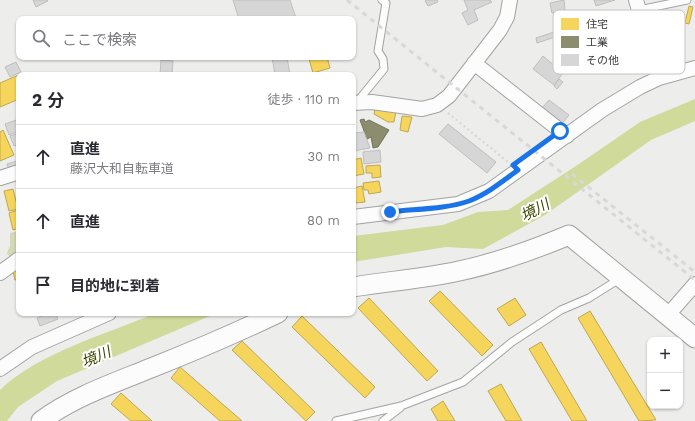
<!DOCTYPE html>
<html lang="ja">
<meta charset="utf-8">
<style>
body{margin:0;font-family:"Work Sans","Noto Sans JP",sans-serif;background:#f2f2f3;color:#2b2b33}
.controls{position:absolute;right:12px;bottom:12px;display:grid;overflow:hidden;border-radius:8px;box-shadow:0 1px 3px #0004}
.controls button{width:36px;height:36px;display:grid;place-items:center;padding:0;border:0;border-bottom:1px solid #e1e1e2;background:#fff;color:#2b2b33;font:20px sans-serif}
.stop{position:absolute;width:12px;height:12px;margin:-9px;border:3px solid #1a73e8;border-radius:50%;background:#fff}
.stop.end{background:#1a73e8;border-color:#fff;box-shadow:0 1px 4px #0008}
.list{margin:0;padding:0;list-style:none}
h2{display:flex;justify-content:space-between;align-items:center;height:52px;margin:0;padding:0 16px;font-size:17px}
h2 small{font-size:13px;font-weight:400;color:#7c7c81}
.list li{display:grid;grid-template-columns:26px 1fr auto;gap:12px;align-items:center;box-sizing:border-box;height:64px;padding:0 16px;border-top:1px solid #e1e1e2}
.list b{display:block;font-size:15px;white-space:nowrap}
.list p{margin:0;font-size:13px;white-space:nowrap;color:#7c7c81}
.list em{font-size:13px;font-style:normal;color:#7c7c81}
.icon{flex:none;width:22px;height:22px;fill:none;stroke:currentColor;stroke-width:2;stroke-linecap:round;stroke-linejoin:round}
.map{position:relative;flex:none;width:695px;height:421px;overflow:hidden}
.search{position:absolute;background:#fff;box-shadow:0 1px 3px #0004;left:16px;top:16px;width:340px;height:44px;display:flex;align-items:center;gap:10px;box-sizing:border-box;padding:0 14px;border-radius:8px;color:#7c7c81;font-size:15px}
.panel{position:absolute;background:#fff;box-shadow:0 1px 3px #0004;left:16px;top:72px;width:340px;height:244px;border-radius:8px}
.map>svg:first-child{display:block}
.green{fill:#d3d9b4}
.water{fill:#cfda9b}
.homes{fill:#f6d55c;stroke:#bea752}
.industry{fill:#8c8c6e;stroke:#74745e}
.building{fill:#d6d6d6;stroke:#c0bfbf}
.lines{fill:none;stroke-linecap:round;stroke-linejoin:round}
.lane-casing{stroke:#a3a3a2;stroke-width:9}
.street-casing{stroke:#a3a3a2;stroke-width:16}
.secondary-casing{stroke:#a3a3a2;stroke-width:21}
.path{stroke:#d5d5d4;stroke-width:2;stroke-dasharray:2 3;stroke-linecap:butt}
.lane{stroke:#fcfcfc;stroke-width:7}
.street{stroke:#fcfcfc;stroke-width:14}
.secondary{stroke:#fcfcfc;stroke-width:19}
.rail{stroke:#d7d8d7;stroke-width:3;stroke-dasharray:5 5;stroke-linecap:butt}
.route{stroke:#1a73e8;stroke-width:5}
.labels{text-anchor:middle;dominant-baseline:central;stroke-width:4;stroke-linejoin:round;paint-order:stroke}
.water-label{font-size:15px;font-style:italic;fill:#3e4600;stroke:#fff}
.key{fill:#fff;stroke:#c4c4c4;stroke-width:1}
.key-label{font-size:11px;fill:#3b3b3a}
</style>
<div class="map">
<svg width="695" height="421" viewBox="0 0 695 421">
<rect width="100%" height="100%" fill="#ededec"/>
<path class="green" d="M19,231V255L11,259L7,253L10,246V233Z"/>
<path class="water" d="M695,99V121L651,140L545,215L483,249L446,247L353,262V236L443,225L478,212L508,210L579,164L640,122Z
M156,313H217L57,381L18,407L7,421H0V390C38,353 107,334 156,313Z"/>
<path class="homes" d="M689,6L693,7L689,24L685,23Z
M316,57H327L330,68L313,73L309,59Z
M21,74L22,75H19V99L0,107V83Z
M375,108L396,111L394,122H388L374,114Z
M402,116L412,117L408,132L400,130Z
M3,130L14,155L0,161V132Z
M361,158L364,174L353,176V160Z
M380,165L381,177L372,178V173H366V166Z
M379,181L381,192L369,194L368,190H364L363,183Z
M362,186L365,202L356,203L355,199H353V188Z
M13,189L18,209L9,211L4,191Z
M18,210L19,228L13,230L9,213Z
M19,269V279L15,280L13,271Z
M440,291L493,345L482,356L429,301Z
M369,298L438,371L427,381L358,308Z
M515,298L526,315L509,326L497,309Z
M590,311L656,420L639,421L578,318Z
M302,316L375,387L365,398L292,327Z
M242,341L315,412L306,421L232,350Z
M541,342L587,421H572L529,349Z
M180,367L242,421H220L171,378Z
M501,384L522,421H506L488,391Z
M121,393L152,421H131L111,404Z
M443,401L455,421H438L431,409Z"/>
<path class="industry" d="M364,119L365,122L369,120L389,130L378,147L373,148L371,137L367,139L360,120Z"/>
<path class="building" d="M33,0H47L48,1L36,7Z
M233,0H290L296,18L239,19Z
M427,0H437L438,2L428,6L425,1Z
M464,0H490L492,2L474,10L478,20L468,25L462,13L468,10Z
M564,0L565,10L552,13L550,3Z
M594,0H615L596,6Z
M569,27L570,32L537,43L536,38Z
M543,56L563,73L554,85L533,69Z
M272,57H287L290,75H275Z
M161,60L173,61L172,75H160Z
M16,62L21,72L10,77L5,67Z
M559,79L563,82L557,89L554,86Z
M549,100L569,115L561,125L541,109Z
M19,119V131L9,135L5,124Z
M448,124L496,162L487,173L439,134Z
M364,132L370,148L354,151L353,133Z
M19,133V144L14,146L10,136Z
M380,150L381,162L364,164L363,152Z
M17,161L19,166L9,170L7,164Z
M48,313H55L58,319L40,326L37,318Z"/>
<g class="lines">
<g class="lane-casing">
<path id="lane" d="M639,10L687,0
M357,102L384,69L383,59L378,51L386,3L382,0
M336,421L401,406L463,382L512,342L561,310L589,298L621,278
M383,421L400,408"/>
</g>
<g class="street-casing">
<path id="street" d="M636,0L659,78L695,68
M474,63L567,136
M353,103L372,102L422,109L437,105L449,96L500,30L507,17L510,0
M0,178L19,172
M353,217L458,204L489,191L602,110L640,87L659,78
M0,273L19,259
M667,316L695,284
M0,369L32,347L109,313"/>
</g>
<g class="secondary-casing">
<path id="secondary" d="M353,287C388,281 424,279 459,271C497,263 533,250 569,235L695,338
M41,421C73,397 114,383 151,368C194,351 236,333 278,313"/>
</g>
<path class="path" d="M448,113L508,162"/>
<use href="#lane" class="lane"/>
<use href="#street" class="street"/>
<use href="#secondary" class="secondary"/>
<path class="rail" d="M347,0L695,280
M572,174L695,272"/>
</g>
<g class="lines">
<path class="route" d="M390,212C414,209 447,209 469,201C487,194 503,181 518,170L513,165L560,131"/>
</g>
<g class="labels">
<g class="water-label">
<text transform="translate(535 210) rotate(-28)">境川</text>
<text transform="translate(96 357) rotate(-23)">境川</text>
</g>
</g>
<rect x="553" y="10" width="132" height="64" rx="6" class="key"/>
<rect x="561" y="18" width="18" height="12" fill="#f6d55c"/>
<rect x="561" y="36" width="18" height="12" fill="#8c8c6e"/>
<rect x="561" y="54" width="18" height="12" fill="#d6d6d6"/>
<g class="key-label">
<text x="586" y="28">住宅</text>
<text x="586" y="46">工業</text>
<text x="586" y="64">その他</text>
</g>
</svg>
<div class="controls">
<button>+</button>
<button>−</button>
</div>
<div class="stop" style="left:560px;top:131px"></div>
<div class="stop end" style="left:390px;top:212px"></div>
<div class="search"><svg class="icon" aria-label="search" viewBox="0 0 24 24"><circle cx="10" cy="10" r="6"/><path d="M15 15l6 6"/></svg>ここで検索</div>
<section class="panel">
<h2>2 分<small>徒歩 · 110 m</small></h2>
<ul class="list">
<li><svg class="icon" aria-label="ahead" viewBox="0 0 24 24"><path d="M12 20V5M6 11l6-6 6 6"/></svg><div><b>直進</b><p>藤沢大和自転車道</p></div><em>30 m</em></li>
<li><svg class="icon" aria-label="ahead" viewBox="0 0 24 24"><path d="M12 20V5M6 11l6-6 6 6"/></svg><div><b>直進</b></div><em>80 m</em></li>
<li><svg class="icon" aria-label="arrive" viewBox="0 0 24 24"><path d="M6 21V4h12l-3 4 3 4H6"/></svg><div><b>目的地に到着</b></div></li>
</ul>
</section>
</div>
